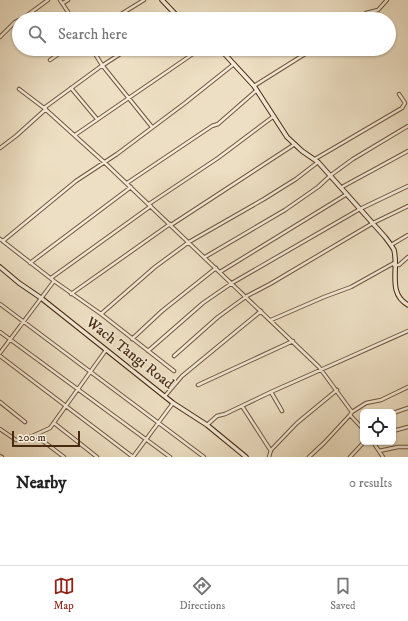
<!DOCTYPE html>
<style>
body{margin:0;font-family:"IM FELL DW Pica",serif;background:#f2f2f2;color:#222}
.controls{position:absolute;right:12px;bottom:12px;display:grid;overflow:hidden;border-radius:6px;box-shadow:0 1px 3px #0004}
.controls button{width:36px;height:36px;display:grid;place-items:center;padding:0;border:0;border-bottom:1px solid #e0e0e0;background:#fff;color:#222;font:20px sans-serif}
.scale{position:absolute;left:12px;bottom:10px;width:68px;box-sizing:border-box;padding-left:4px;border:2px solid #482911;border-top:0;font-size:11px;line-height:14px;white-space:nowrap;color:#482911;-webkit-text-stroke:3px #f3ead8;paint-order:stroke}
.list{margin:0;padding:0;list-style:none}
h2{display:flex;justify-content:space-between;align-items:center;height:52px;margin:0;padding:0 16px;font-size:17px}
h2 small{font-size:13px;font-weight:400;color:#767676}
.icon{flex:none;width:22px;height:22px;fill:none;stroke:currentColor;stroke-width:2;stroke-linecap:round;stroke-linejoin:round}
.map{position:relative;flex:none;width:408px;height:457px;overflow:hidden}
.search{position:absolute;background:#fff;box-shadow:0 1px 3px #0004;left:12px;right:12px;top:12px;height:44px;display:flex;align-items:center;gap:10px;box-sizing:border-box;padding:0 14px;border-radius:22px;color:#767676;font-size:15px}
.sheet{height:108px;background:#fff}
nav{display:flex;justify-content:space-around;align-items:center;box-sizing:border-box;height:56px;border-top:1px solid #e0e0e0;background:#fff;font-size:11px;color:#767676}
nav a{display:grid;justify-items:center;gap:2px}
nav .on{color:#8f2418}
.map>svg:first-child{display:block}
.lines{fill:none;stroke-linecap:round;stroke-linejoin:round}
.street-casing{stroke:#71563e;stroke-width:4.5}
.secondary-casing{stroke:#482911;stroke-width:5.5}
.street{stroke:#f3ead8;stroke-width:2.5}
.secondary{stroke:#f3ead8;stroke-width:3.5}
.labels{text-anchor:middle;dominant-baseline:central;stroke-width:3;stroke-linejoin:round;paint-order:stroke}
.street-label{font-size:15px;fill:#482911;stroke:#f3ead8}
</style>
<div class="map">
<svg width="408" height="457" viewBox="0 0 408 457">
<rect width="100%" height="100%" fill="#eddfc3"/>
<filter id="stains"><feTurbulence type="fractalNoise" baseFrequency=".005" numOctaves="4"/><feColorMatrix values="0 0 0 0 .2 0 0 0 0 .09 0 0 0 0 .02 0 0 0 .5 -.17"/></filter>
<radialGradient id="worn" r=".72"><stop offset=".6" stop-color="#630" stop-opacity="0"/><stop offset="1" stop-color="#630" stop-opacity=".3"/></radialGradient>
<g class="lines">
<g class="street-casing">
<path id="street" d="M60,0L68,12L62,19
M63,3L68,0
M22,19L48,0
M113,19L144,0
M362,19L366,13L378,10L387,0
M0,37L15,22L19,20
M92,49L102,65L152,127
M50,60L66,49
M254,86L313,49
M71,88L97,119
M19,89L44,108L104,162L319,367L352,412L350,415L363,429
M44,108L100,67L128,49
M75,135L200,49
M0,148L16,136L46,109
M315,159L402,108L405,103L399,94
M127,183L212,126L218,124L257,90
M342,187L408,151
M149,204L218,158L274,116
M171,225L295,144
M0,239L54,281L101,314L174,371
M3,241L76,181L117,154L185,103L234,64
M391,245L408,235
M205,257L285,210L318,187L331,175L353,159L408,126
M30,263L131,187
M394,265H399L408,257
M220,272L347,194
M51,278L151,206
M71,294L170,224
M0,304L204,457
M101,314L155,267L189,242L264,199L296,179L318,162
M271,320L324,297L351,287L394,263
M0,332L170,457
M132,339L162,311L216,268
M148,351L203,303L232,283L360,209L408,186
M0,353L54,281
M0,356L133,457
M174,356L218,317L247,296L270,284L373,223L408,206
M198,385L293,341
M271,392L282,411
M165,396L182,376L261,311
M0,402L25,422
M242,406L271,451
M352,412L366,403L381,400L408,387
M393,413L408,408
M54,423L97,457
M207,425L217,416L225,414L271,392L408,331
M0,429L16,440L28,438L50,428L106,350
M393,431L408,427
M35,435L64,457
M373,442L383,457
M379,451L398,447H408
M0,456L2,457
M133,457L173,403
M269,457L271,450L297,423L337,390
M309,457L324,443L350,415
M350,457L364,442"/>
</g>
<g class="secondary-casing">
<path id="secondary" d="M162,0L180,19
M220,49L254,86L287,137L302,151L318,162L385,237C388,241 392,246 394,250C399,269 387,293 408,305
M0,267L19,283L41,298L173,403L207,425L246,457"/>
</g>
<use href="#street" class="street"/>
<use href="#secondary" class="secondary"/>
</g>
<g class="labels">
<g class="street-label">
<text transform="translate(130 353) rotate(38)">Wach Tangi Road</text>
</g>
</g>
<rect width="100%" height="100%" filter="url(#stains)"/>
<rect width="100%" height="100%" fill="url(#worn)"/>
</svg>
<div class="controls">
<button><svg class="icon" aria-label="locate" viewBox="0 0 24 24"><circle cx="12" cy="12" r="6"/><path d="M12 2v4M12 18v4M2 12h4M18 12h4"/></svg></button>
</div>
<div class="scale">200 m</div>
<div class="search"><svg class="icon" aria-label="search" viewBox="0 0 24 24"><circle cx="10" cy="10" r="6"/><path d="M15 15l6 6"/></svg>Search here</div>
</div>
<section class="sheet">
<h2>Nearby<small>0 results</small></h2>
<ul class="list">
</ul>
</section>
<nav>
<a class="on"><svg class="icon" aria-label="map" viewBox="0 0 24 24"><path d="M3 6l6-2 6 2 6-2v14l-6 2-6-2-6 2zM9 4v14M15 6v14"/></svg>Map</a>
<a><svg class="icon" aria-label="directions" viewBox="0 0 24 24"><path d="M12 3l9 9-9 9-9-9zM9 14v-3h6M13 9l2 2-2 2"/></svg>Directions</a>
<a><svg class="icon" aria-label="saved" viewBox="0 0 24 24"><path d="M7 4h10v16l-5-4-5 4z"/></svg>Saved</a>
</nav>
